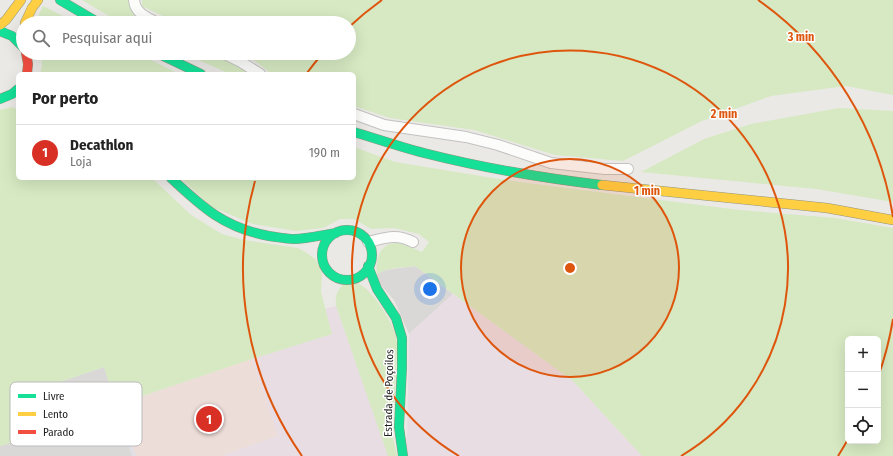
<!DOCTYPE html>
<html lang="pt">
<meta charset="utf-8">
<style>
body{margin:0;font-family:"Fira Sans Condensed",sans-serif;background:#f2f2f2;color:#222}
.controls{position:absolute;right:12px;bottom:12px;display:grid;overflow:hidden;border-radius:6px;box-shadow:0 4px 16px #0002}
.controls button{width:36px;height:36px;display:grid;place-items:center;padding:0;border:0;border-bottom:1px solid #e0e0e0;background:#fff;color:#222;font:20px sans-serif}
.you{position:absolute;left:430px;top:289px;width:14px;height:14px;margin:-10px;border:3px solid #fff;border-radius:50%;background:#1a73e8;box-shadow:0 0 0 6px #1a73e833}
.badge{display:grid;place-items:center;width:26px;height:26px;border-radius:50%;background:#d93025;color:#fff;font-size:13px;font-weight:700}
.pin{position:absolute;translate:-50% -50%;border:2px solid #fff;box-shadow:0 1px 4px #0006}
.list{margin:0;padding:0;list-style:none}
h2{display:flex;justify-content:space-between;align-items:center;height:52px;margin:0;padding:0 16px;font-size:17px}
h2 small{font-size:13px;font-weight:400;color:#767676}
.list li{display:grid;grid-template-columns:26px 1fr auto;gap:12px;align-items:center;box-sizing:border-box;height:56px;padding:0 16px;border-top:1px solid #e0e0e0}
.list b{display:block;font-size:15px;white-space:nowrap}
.list p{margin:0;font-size:13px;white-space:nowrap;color:#767676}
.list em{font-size:13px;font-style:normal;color:#767676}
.icon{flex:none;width:22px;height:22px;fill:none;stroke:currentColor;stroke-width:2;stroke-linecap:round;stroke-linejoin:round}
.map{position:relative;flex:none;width:893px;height:456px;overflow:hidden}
.search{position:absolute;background:#fff;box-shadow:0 4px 16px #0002;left:16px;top:16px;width:340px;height:44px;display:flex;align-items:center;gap:10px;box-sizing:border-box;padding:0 14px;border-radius:22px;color:#767676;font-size:15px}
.panel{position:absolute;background:#fff;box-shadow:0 4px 16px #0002;left:16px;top:72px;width:340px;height:108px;border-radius:6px}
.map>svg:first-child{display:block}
.residential{fill:#dad8d6}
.commercial{fill:#edddd9}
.industrial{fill:#e9dde4}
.religious{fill:#d9d8d6}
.grass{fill:#d6e9c2;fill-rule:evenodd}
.plaza{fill:#e0dfe4}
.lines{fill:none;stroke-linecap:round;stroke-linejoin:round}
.street-casing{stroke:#c3c2c1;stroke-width:12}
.fast-casing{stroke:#92947d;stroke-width:10}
.slow-casing{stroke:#92947d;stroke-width:10}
.jam-casing{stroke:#92947d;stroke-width:10}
.street{stroke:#fcfcfb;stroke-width:10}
.fast{stroke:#16e098;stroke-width:9}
.slow{stroke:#ffcf43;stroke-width:9}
.jam{stroke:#f24e42;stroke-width:9}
.ring{fill:none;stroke:#de560d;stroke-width:2}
.labels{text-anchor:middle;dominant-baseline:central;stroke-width:3;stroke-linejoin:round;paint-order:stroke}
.street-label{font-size:11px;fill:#1c1c1c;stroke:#fff}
.key{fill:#fff;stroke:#bbb;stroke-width:1}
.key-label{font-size:11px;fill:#1c1c1c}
.centre{fill:#de560d;stroke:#fff;stroke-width:2}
.ring-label{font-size:12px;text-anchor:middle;font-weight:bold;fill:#de560d;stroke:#fff;stroke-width:3;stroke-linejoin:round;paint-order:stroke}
</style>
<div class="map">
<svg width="893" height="456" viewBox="0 0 893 456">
<rect width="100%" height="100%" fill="#ebe9e5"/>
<path class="residential" d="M415,266L453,294L409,334L394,300L378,282L377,275L380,272L386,270Z"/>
<path class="commercial" d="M252,359L278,436L221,456H0V446L35,435L24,400L116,405Z"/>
<path class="industrial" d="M453,294L573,381L642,456H407L403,438L407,437L409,334Z
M336,306L389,456H221L278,436L252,359L332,334L325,309Z"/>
<path class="religious" d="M104,367L116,405L115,404L108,406L117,410L132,456H0V446L35,435L24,400L27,393Z"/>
<path class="grass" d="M82,0H129L132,12L153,23H121Z
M142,0H893V95L846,86L771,96L702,121L623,161L555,155L474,130L390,118L354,106V74H272L248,56L240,53H349V23H177L142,6Z
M43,6L77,23H35Z
M41,53H137L179,74H40L42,66Z
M183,53H214L250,71L253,74H230Z
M12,107L18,110V178H152L191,215L222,234L244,240L298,248L307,253L315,259L320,267L322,275L321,292L332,334L252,359L116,405L104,367L27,393L24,400L35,435L0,446V110Z
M839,108L893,111V202L816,189L641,172L704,139L751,124Z
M354,147L395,162L512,181L739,210L835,218L893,228V456H642L573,381L415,266C403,268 385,267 377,275C375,261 379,244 395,243C403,242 415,249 422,252L429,242L419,234L394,228L371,229L354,219H340L323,228L296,231L253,224L212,207L180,178H354ZM848,339H878V441H848Z
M346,282C352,282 356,282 361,285C374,293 392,321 396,336C397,340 397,344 397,348L393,437L397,456H388L336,306C335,294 337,290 346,282Z"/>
<path class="plaza" d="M115,404L116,405L118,404L136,456H132L117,411L110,413L108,406Z"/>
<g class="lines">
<g class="street-casing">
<path id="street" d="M134,0C135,13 147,18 158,23
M223,53L241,62L260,74
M354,114L384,125L466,137L498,145L551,163L605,169H628
M368,242C385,238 396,233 413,242"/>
</g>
<g class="fast-casing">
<path id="fast" d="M60,0L99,23
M0,31L12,36L23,47
M157,53L201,74
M0,99L12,94L18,89
M354,132C377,139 401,147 424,153C483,168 542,178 602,185
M171,178C203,208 225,228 269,236C277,237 286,239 294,239C308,239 322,235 336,233
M322 255a25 25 0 1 1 50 0a25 25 0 1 1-50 0Z
M368,266L377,289L396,318L402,338V367L399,427L403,456"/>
</g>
<g class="slow-casing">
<path id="slow" d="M25,23L32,8L38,0
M0,25L6,20L21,0
M602,185L827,208L893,220"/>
</g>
<g class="jam-casing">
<path id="jam" d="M26,53L28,64L27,74"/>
</g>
<use href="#street" class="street"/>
<use href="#fast" class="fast"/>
<use href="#slow" class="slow"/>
<use href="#jam" class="jam"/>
</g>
<circle cx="570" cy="268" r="109" fill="#de560d" fill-opacity=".12"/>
<g class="ring">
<circle cx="570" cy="268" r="109"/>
<path d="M459 456A218 218 0 1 1 681 456"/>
<path d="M893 319A327 327 0 0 1 878 377M847 441A327 327 0 0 1 838 456M302 456A327 327 0 0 1 255 181M307 73A327 327 0 0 1 323 53M349 27A327 327 0 0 1 382 0M758 0A327 327 0 0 1 893 217"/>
</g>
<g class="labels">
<g class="street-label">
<text transform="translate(389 393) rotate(-89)">Estrada de Poçoilos</text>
</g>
</g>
<rect x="10" y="382" width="132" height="64" rx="6" class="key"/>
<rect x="18" y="394" width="18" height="4" fill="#16e098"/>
<rect x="18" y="412" width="18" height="4" fill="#ffcf43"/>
<rect x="18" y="430" width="18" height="4" fill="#f24e42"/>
<g class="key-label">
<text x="43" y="400">Livre</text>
<text x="43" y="418">Lento</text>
<text x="43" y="436">Parado</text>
</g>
<circle cx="570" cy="268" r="6" class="centre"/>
<g class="ring-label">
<text x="801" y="41">3 min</text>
<text x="724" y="118">2 min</text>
<text x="647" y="195">1 min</text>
</g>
</svg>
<div class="controls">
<button>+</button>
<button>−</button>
<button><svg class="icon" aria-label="locate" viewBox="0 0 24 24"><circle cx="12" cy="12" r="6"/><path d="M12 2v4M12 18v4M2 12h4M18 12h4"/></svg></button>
</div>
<div class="you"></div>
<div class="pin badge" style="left:209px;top:419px">1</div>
<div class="search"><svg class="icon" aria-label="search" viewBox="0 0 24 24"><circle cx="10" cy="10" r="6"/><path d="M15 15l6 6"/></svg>Pesquisar aqui</div>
<section class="panel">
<h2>Por perto<small></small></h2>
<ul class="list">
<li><span class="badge">1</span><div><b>Decathlon</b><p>Loja</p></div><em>190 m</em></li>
</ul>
</section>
</div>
